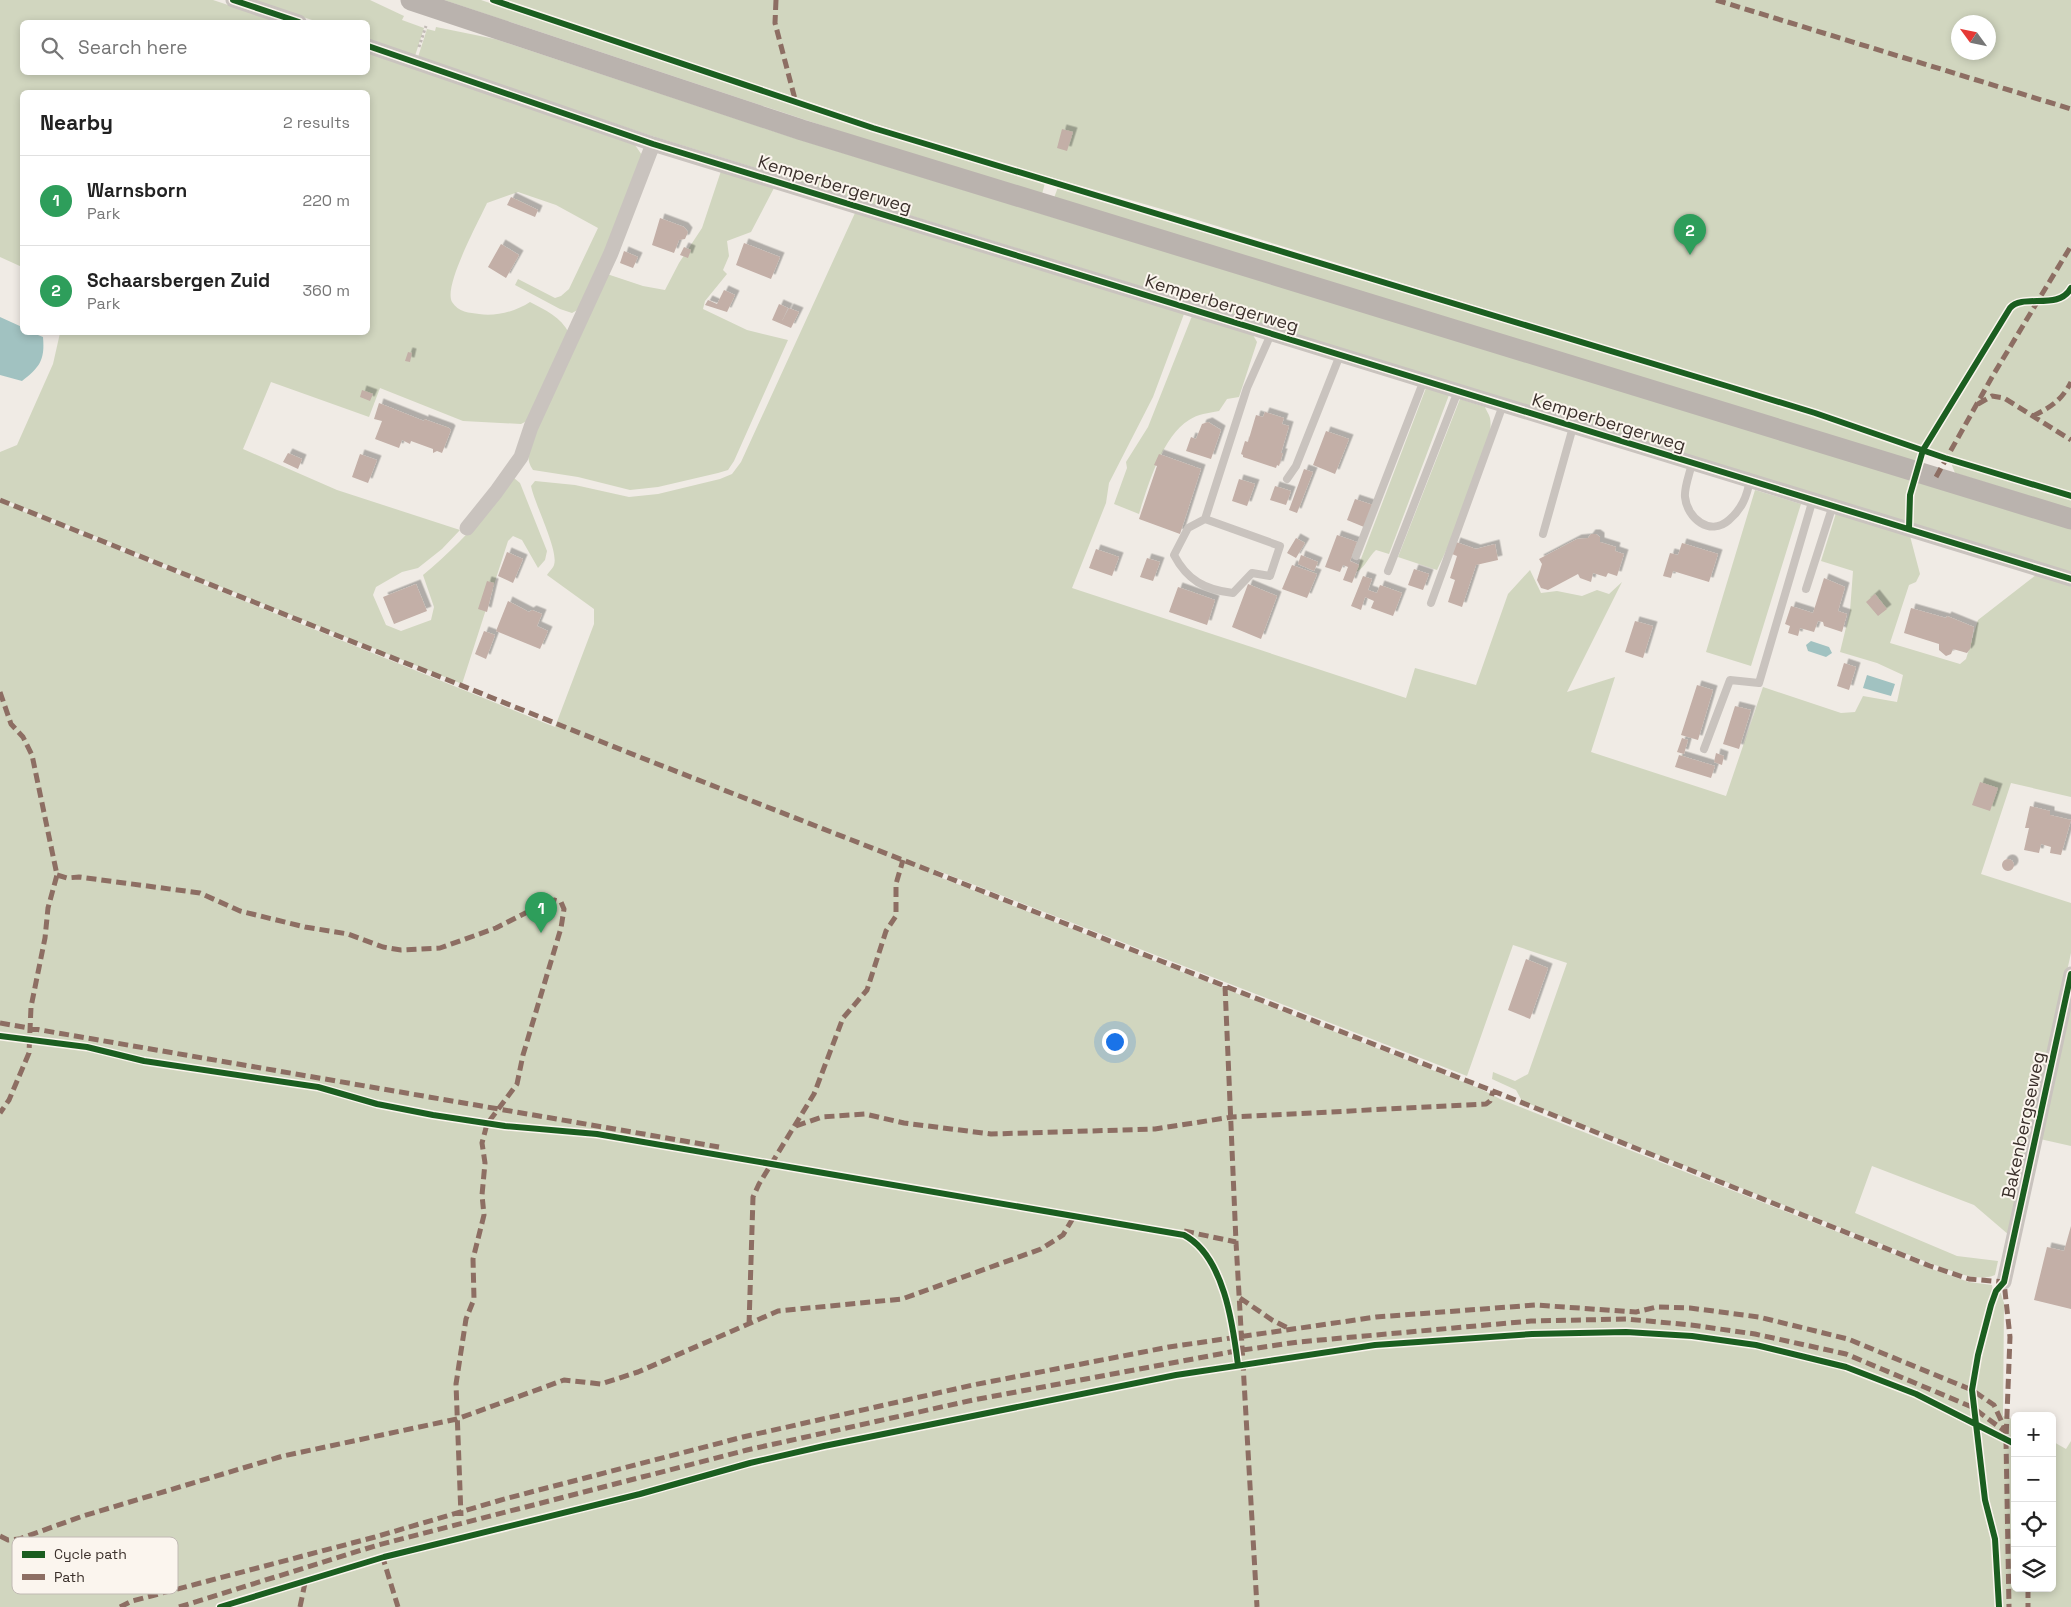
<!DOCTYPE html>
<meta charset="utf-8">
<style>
body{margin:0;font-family:"Space Grotesk",sans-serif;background:#f2f2f2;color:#222}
.controls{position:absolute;right:15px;bottom:15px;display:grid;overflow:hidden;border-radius:8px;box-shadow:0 2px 8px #0003}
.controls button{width:45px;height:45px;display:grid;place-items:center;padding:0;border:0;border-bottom:1px solid #e0e0e0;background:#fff;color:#222;font:25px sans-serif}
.compass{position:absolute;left:1951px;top:15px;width:45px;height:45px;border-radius:50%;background:#fff;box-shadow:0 2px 8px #0003;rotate:303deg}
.you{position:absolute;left:1114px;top:1041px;width:18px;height:18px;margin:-12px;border:4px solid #fff;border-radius:50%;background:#1a73e8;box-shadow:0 0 0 8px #1a73e833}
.badge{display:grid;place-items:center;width:32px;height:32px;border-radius:50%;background:#0f766e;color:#fff;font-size:16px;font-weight:700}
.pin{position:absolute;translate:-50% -41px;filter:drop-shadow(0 1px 2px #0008)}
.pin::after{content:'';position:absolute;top:26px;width:18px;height:15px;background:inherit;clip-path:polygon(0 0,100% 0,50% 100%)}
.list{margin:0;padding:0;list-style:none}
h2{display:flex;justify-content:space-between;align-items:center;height:65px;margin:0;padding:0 20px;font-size:21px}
h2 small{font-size:16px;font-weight:400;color:#767676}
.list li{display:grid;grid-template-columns:32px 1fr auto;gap:15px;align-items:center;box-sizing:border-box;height:90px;padding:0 20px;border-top:1px solid #e0e0e0}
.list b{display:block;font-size:19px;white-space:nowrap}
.list p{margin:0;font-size:16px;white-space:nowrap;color:#767676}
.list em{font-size:16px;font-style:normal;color:#767676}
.icon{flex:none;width:28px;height:28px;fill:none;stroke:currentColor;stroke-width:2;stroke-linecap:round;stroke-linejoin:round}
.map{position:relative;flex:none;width:2071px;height:1607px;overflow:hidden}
.search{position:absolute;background:#fff;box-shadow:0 2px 8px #0003;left:20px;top:20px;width:350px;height:55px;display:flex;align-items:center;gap:12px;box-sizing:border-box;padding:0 18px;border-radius:8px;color:#767676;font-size:19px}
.panel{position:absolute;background:#fff;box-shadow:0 2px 8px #0003;left:20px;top:90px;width:350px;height:245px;border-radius:8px}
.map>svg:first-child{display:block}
.green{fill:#d1d6bf;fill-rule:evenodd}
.water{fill:#a1c2c1}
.building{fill:#c3afa7;filter:url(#shadow)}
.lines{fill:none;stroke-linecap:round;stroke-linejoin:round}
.path{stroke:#c2bbb6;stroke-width:3;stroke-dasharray:2.5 2.5;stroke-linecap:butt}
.lane{stroke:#c9c3be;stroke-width:8}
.street{stroke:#c9c3be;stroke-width:15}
.secondary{stroke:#bab3ae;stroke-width:21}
.quiet{stroke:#8d6e63;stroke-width:5;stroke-dasharray:10 5;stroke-linecap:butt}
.cycleway-casing{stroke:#fbf5ee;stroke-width:9}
.cycleway{stroke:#1b5e20;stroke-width:6}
.labels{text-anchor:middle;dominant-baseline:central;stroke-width:4;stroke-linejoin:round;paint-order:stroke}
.street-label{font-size:18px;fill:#3b302b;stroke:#fbf5ee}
.key{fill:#fbf5ee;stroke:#c1bab4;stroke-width:1}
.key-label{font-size:14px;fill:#3b302b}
</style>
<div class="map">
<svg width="2071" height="1607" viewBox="0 0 2071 1607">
<defs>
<filter id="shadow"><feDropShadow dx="4.5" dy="-4.5" stdDeviation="0" flood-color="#0004"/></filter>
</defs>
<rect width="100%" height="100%" fill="#f0ebe5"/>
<path class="green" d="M0,0H213L279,22H22V72H368V53L635,145L644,158L581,308L572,313L560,309L515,285L518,279L555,298L561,296L569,289L598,228L556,205L518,192L487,203C479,221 443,286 452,302C458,312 470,313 479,314C495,317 517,311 530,302C545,310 561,317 569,333L529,420L521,424L463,421L380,388L369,417L271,382L243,449L337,490L460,530L442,549L418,568L402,572L376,587L373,595L386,625L401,631L431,620L434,607L423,575C458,546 487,514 514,478L520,483L547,551L545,560L538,568L522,540L513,536L508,541L462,684L0,498V452L17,445L53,364L60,333L368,332V92H22V267L0,257Z
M252,0H370L404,16L402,20L424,28L415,56L368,39V22H318Z
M444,0H481L872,131L1045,183L1042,194L869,141Z
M502,0H2071V493L1922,448L1816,410L1512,317L1165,210L945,147ZM1958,22H1988V52H1958Z
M436,27L495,39L794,138L1912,480L1905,510L1906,522L652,136L418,57L427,29L435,31Z
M721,171L774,188L751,232L727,241L729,256L723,270L727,274L705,301L703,309L747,330L788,340L734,461L728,470L718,473L658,487L630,490L578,477L533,470C525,459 529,447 531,434L607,274L643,286L665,290L679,263L702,228Z
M1058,187L1814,415L1920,453L1917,462L1054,198Z
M855,213L1184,314L1153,397L1109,483L1106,503L1072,588L1406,698L1415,668L1476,685L1508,594L1530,570L1541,593L1557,591L1582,596L1597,590L1609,594L1622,582L1567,692L1615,677L1591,752L1726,796L1763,687L1841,713L1855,712L1863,696L1897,702L1903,675L1877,663L1840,652L1850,611L1853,571L1821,561L1836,513L1910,536L1920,574L1916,582L1909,585L1890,643L1960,664L1966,659L1978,620L2036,575L2071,585V797L2011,783L1981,874L2071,903V953L2009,1235L1974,1205L1872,1166L1855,1213L1957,1256L1998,1261L1995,1275C1976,1283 1951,1270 1932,1264L1522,1101L1516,1090L1492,1079L1493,1072L1515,1081L1528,1074L1567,963L1513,945L1467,1076L936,870L934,875L1481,1089L1500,1099L1929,1268L1969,1282L1992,1285L1993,1291H2000L2004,1303L2003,1416L2015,1420V1588H2052V1441L2066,1449L2071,1441V1607H0V502L555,727L594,624V609L547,575C549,572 553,568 554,565C559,551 535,505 531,486L535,481L575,485L629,497L658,494L720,479L732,474L741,462Z
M1192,316L1253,335L1257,342L1239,397L1227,399L1219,411C1208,413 1198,414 1189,420C1162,437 1148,485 1139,514L1114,504L1127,468L1126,462L1148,427Z
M1426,388L1449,395L1389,554L1376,550C1368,557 1366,567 1356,572Z
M1460,399L1485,407C1486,410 1489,414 1490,418C1496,449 1452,538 1437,570L1398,557Z
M1951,463L2071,500V509L1955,473Z
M1917,482L2071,529V572L1912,523V496Z
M1755,490L1801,504L1751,666L1706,652Z
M2071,997V1146L2040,1139Z"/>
<path class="water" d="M0,317L22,327V332L33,333L43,337C45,360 40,367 22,381L0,375Z
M1811,641L1829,647L1832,653L1826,657L1808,651L1806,645Z
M1867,675L1895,684L1891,696L1863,688Z"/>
<path class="building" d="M1062,129L1073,132L1067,151L1057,148Z
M511,197L538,210L535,217L507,205Z
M660,218L684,227L688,232L685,239L679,240L674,253L652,245Z
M744,243L780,257L771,279L736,265Z
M501,244L519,255L506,278L488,267Z
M684,247L691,250L688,258L680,255Z
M624,251L638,257L633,268L620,263Z
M724,290L735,295L727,312L705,305L708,300L717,304Z
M779,304L788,308L782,321L789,308L799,312L791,328L772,320Z
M408,352L412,353L410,362L405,361Z
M362,390L373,394L370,401L360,397Z
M379,403L424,421V419L449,428L451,430L442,453L437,451L433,453V449L411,441L410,444L402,440L399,448L375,439L382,421L374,419Z
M1265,412L1284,418L1282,424L1289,426L1281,453H1283L1279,466L1277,465L1276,468L1243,457V455L1241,454L1245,441L1248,442L1256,415L1263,417Z
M1208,422L1221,430L1211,459L1186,451L1191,437L1196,439L1202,424Z
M1326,431L1349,439L1335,474L1313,465Z
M288,453L302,459L298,469L283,462Z
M360,454L377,460L368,483L352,477Z
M1159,454L1201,469L1180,534L1139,519L1157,466L1154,465Z
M1304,469L1313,472L1297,513L1289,510Z
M1239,479L1255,484L1247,506L1232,501Z
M1275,486L1291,491L1286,505L1270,500Z
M1355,499L1373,505L1364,527L1347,520Z
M1591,534H1596L1600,537V542L1616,547L1615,551L1624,554L1617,576L1608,573L1606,577L1593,573L1591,582L1580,578L1578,574L1548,590L1541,588L1537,580L1542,564L1539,559L1577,539L1588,538Z
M1337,535L1357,542L1350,561L1359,565L1352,583L1343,580L1348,567L1343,565L1340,572L1325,567Z
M1296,538L1305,543L1296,558L1287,553Z
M1456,542L1476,549L1495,544L1498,560L1476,565L1462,607L1448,602L1455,580L1450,578L1457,556L1452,554Z
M1682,543L1718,554L1709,582L1673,571L1671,578L1663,576L1670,553L1678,555Z
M1096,549L1119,557L1112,576L1089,568Z
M507,552L523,559L513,583L498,576Z
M1301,555L1318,562L1314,571L1298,564Z
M1147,558L1160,562L1153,581L1140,577Z
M1292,565L1317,574L1307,598L1282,589Z
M1414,569L1429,574L1423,590L1408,585Z
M1363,576L1372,579L1368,590L1377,593L1380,585L1402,593L1393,616L1371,608L1374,601L1365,597L1361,610L1351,606Z
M1824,578L1845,587L1838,611L1847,614L1842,632L1824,626L1823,622L1818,621L1814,632L1800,628L1798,636L1788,633L1790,626L1785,624L1791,606L1813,613Z
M487,581L494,583L487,612L478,609Z
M416,584L427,611L394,624L383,597Z
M1248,584L1277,596L1261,639L1232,627Z
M1178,587L1215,600L1207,625L1169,612Z
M1875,594L1887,609L1878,616L1866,602Z
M508,601L529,612L532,610L542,614L537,626L548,631L540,649L496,631Z
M1911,608L1946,618L1947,616L1974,627L1970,649L1967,653L1953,649L1951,654L1946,656L1939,650V644L1904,633Z
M1635,621L1653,626L1643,658L1625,652Z
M484,631L495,635L486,659L475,654Z
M1844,663L1856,667L1849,690L1837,686Z
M1697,685L1713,690L1698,740L1681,735Z
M1735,706L1751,710L1739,749L1723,744Z
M1682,738L1688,740L1684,754L1677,752Z
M1716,753L1724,756L1722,765L1714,762Z
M1679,755L1715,766L1711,778L1675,767Z
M1980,782L1998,788L1990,811L1972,805Z
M2030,806L2050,811V815L2071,820L2061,855L2050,853L2051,847L2041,844L2039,853L2024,850L2029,828H2025Z
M2002 865a6 6 0 1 1 12 0a6 6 0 1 1-12 0Z
M1526,959L1548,968L1530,1019L1508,1010Z
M2071,1226V1309L2034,1300L2047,1247L2064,1251Z"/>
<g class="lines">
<path class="path" d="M419,47L426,26"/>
<path class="lane" d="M1692,463C1690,473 1684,487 1685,497C1687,518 1710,537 1729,520C1742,509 1747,496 1750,480
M1287,479L1296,466L1340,355
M1205,519L1280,546L1270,576L1252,573L1233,593C1205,590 1187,580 1174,555L1188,528L1205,519L1247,388L1271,334
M1543,534L1573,427
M1356,556L1424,380
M1388,571L1458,391
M1806,589L1833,505
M1431,603L1503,405
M1704,749L1730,680L1759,683L1813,499"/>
<path class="street" d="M233,0L299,22
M368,46L653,144L2071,579
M467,528L496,492L521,457L531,427L611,253L653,144
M2004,1282L2071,974"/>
<path class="secondary" d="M411,0L802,130L2071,519"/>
<path class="quiet" d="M776,0L775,23L796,103
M1716,0L2071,109
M1978,404L1992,396L2004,398L2071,440
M2033,416C2051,407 2062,400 2071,382
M1936,477L1992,377L2071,246
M0,500L637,756L1493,1091L1930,1266L1969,1279L2004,1282L2010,1337L2006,1440L2009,1607
M0,692L11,724L23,737L32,755L57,875L48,908L45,938L31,1007L29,1053L9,1100L0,1113
M57,875L67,878L79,877L200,893L240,911L305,927L348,934L383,947L401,950L440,948L496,928L545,903L554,900L561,902L564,909L561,928L523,1055L517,1084L487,1124L482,1143L485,1163L482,1195L484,1215L473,1259L474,1299L466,1319L456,1384L461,1516
M1225,986L1236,1242L1257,1607
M0,1023L719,1147
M796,1126L822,1117L865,1114L904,1123L991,1134L1155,1129L1232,1117L1486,1104L1490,1101L1493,1091
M1184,1231L1236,1242
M1240,1298L1272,1320L1288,1328
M749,1325L753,1197L759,1184L814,1094L843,1018L867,990L886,931L896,916V884L903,860
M0,1536L8,1540L19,1539L83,1516L283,1456L457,1419L564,1380L601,1384L638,1372L778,1311L902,1299L1041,1249L1063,1235L1076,1213
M382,1555L398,1607
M2028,1588V1607
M120,1607L132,1601L375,1537L508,1498L743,1437L973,1385L1169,1347L1376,1317L1535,1305L1636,1312L1657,1307L1690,1308L1759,1317L1848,1339L1972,1390L1994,1405L2005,1429
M179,1607L378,1545L747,1450L973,1400L1236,1351L1298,1342L1531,1321L1626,1319L1691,1325L1755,1334L1846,1354L1972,1407L2006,1432
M300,1607L306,1578"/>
<g class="cycleway-casing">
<path id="cycleway" d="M233,0L299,22
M493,0L873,128L1730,387L1815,413L1945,458L2071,496
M368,46L653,144L2071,579
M1909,529L1910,495L1923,450L2010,308C2023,293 2059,311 2071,288
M0,1036L87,1047L144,1061L318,1087L377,1104L433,1115L505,1126L597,1134L1184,1235C1224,1256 1233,1325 1238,1365
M220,1607L384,1557L640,1494L750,1463L824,1446L1176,1375L1375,1345L1532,1334L1626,1332L1692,1336L1756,1345L1846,1367L1916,1394L2015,1444
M1999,1607L1995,1539L1985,1500L1972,1390L1978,1355L1991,1305L1996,1291L2004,1282L2071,974"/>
</g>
<use href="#cycleway" class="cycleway"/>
</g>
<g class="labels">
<g class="street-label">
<text transform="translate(835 184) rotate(17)">Kemperbergerweg</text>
<text transform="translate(1222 303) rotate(17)">Kemperbergerweg</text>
<text transform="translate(1609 422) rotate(17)">Kemperbergerweg</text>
<text transform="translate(2023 1125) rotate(-78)">Bakenbergseweg</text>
</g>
</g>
<rect x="12" y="1537" width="166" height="57" rx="8" class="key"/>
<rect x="22" y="1551" width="23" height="7" fill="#1b5e20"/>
<rect x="22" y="1574" width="23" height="6" fill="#8d6e63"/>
<g class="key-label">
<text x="54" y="1559">Cycle path</text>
<text x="54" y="1582">Path</text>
</g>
</svg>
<div class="controls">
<button>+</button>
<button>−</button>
<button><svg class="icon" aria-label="locate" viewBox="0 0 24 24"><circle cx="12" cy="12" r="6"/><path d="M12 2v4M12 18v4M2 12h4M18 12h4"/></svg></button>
<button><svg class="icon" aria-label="layers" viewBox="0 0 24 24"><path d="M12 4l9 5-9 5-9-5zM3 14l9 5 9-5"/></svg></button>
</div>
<svg class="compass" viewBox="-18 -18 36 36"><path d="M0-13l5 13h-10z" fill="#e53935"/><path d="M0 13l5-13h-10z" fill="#767676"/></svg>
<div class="you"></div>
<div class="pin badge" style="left:541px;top:933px;background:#2e9e5b">1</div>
<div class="pin badge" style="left:1690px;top:255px;background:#2e9e5b">2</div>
<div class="search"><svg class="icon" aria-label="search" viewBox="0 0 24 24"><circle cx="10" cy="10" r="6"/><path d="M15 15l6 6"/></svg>Search here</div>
<section class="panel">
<h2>Nearby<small>2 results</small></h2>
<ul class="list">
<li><span class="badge" style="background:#2e9e5b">1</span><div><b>Warnsborn</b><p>Park</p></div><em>220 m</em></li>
<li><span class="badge" style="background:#2e9e5b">2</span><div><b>Schaarsbergen Zuid</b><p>Park</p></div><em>360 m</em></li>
</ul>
</section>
</div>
